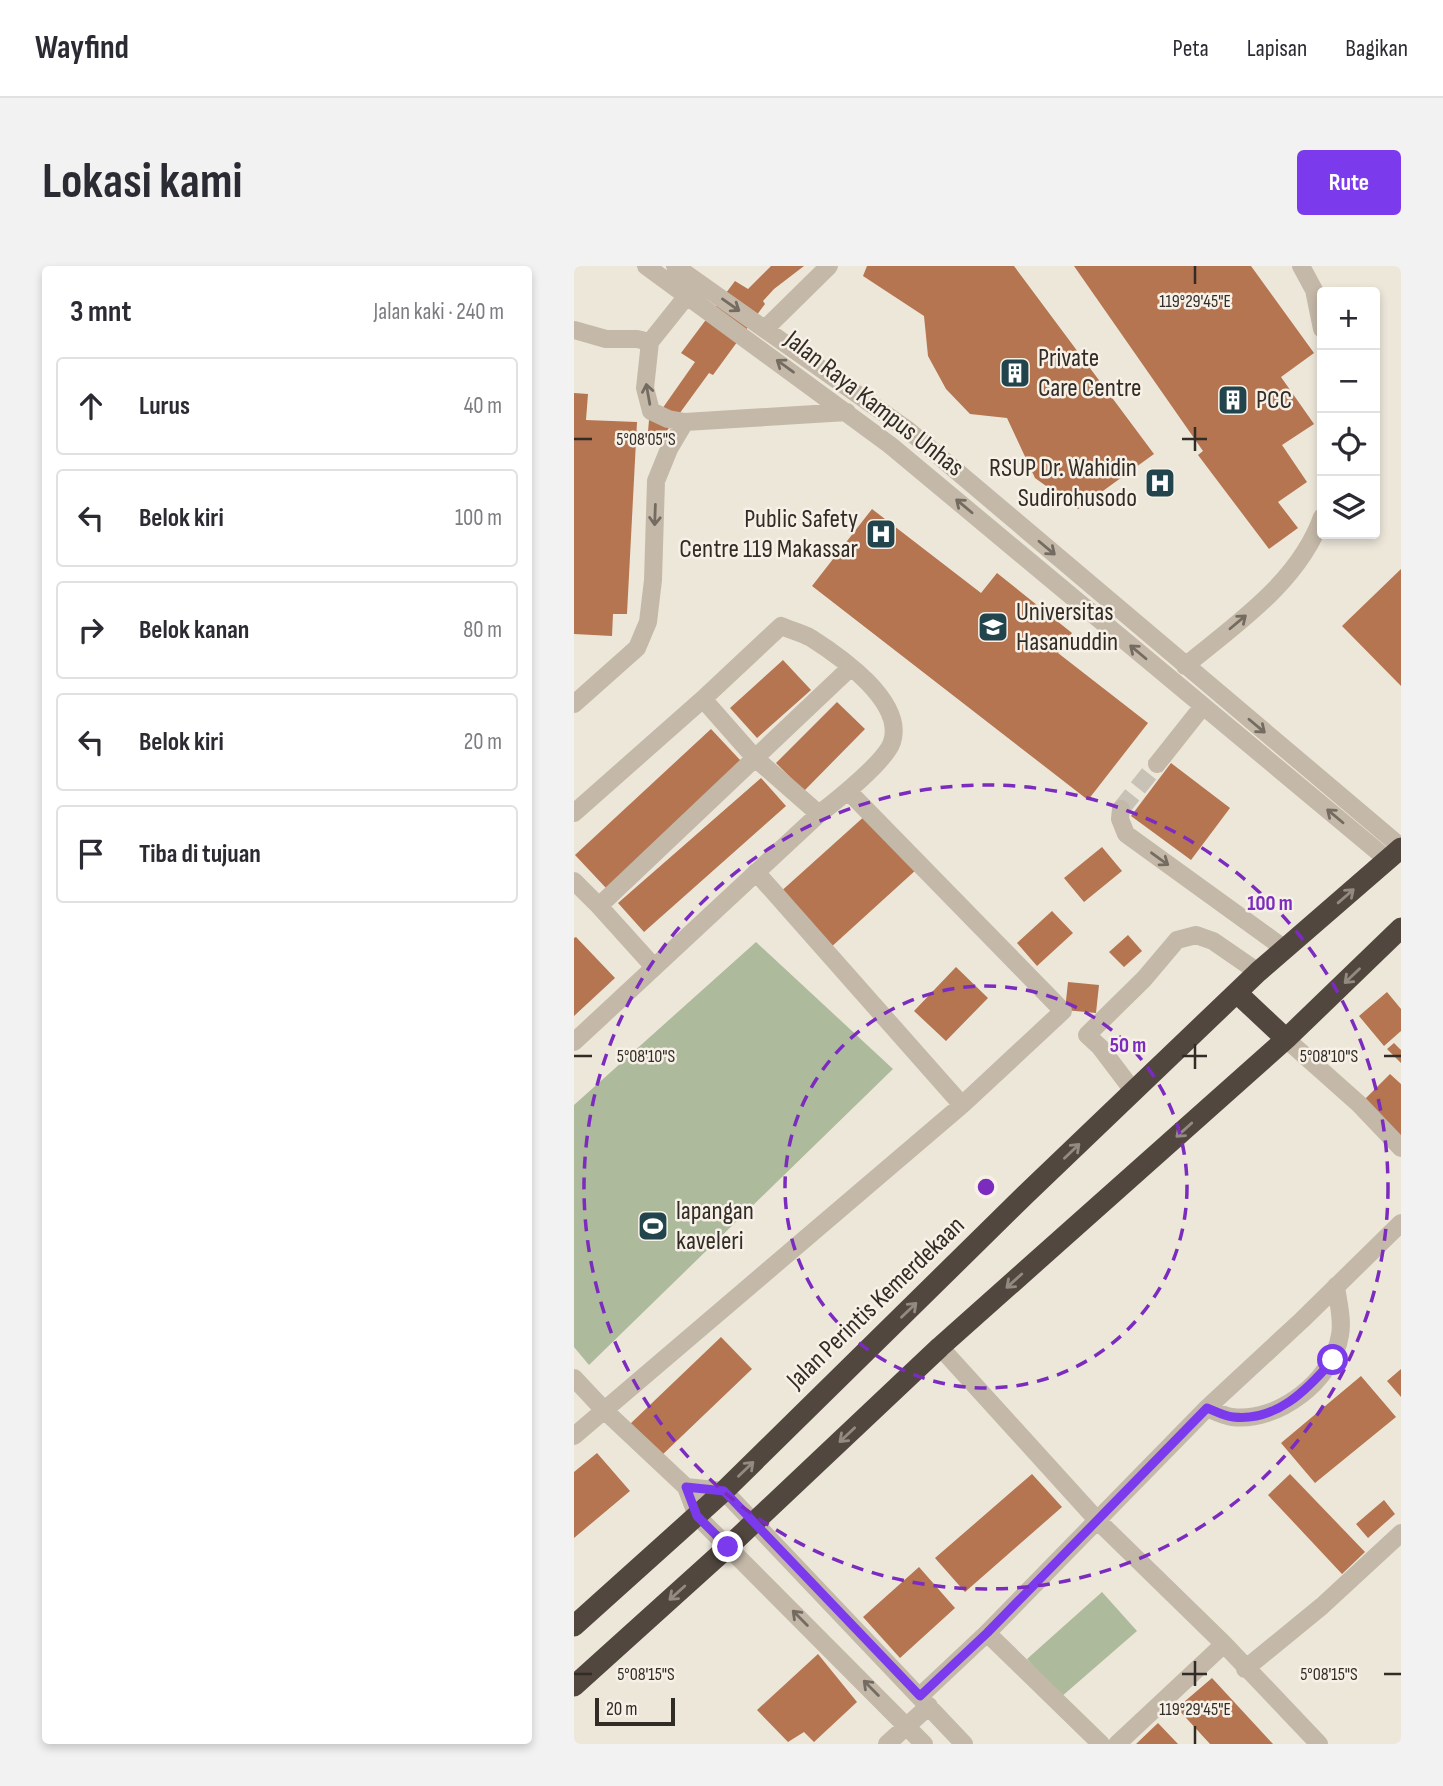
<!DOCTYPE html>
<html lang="id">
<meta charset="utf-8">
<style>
body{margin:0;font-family:"Sofia Sans Condensed",sans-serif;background:#f2f2f3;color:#2b2b33}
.controls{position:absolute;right:21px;top:21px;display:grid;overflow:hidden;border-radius:7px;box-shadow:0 4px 10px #0003}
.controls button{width:63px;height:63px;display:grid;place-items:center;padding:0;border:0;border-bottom:2px solid #e1e1e2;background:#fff;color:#2b2b33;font:35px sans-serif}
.scale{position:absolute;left:21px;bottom:18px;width:80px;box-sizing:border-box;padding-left:7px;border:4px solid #322c27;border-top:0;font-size:19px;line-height:24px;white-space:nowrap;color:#322c27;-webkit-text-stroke:5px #f6f0e6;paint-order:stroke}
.stop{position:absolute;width:21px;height:21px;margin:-16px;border:5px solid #7c3aed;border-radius:50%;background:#fff}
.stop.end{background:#7c3aed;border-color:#fff;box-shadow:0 2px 7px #0008}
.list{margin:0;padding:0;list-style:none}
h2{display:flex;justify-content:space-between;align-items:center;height:91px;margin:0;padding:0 28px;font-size:30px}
h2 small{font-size:23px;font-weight:400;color:#7c7c81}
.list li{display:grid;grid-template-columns:46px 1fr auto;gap:21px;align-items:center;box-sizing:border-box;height:98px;margin:0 14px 14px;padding:0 14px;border:2px solid #e1e1e2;border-radius:7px}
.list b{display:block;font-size:26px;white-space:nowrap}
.list em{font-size:23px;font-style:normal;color:#7c7c81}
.icon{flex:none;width:38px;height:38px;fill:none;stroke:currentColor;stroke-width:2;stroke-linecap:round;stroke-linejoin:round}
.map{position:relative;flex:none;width:827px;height:1478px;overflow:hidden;border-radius:7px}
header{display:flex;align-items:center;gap:42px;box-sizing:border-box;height:98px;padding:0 35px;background:#fff;border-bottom:2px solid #e1e1e2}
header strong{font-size:33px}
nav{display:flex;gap:38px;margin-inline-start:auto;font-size:24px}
.intro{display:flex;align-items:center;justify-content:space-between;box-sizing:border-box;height:168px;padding:0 42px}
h1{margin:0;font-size:49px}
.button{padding:18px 32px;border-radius:7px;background:#7c3aed;color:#fff;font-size:24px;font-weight:700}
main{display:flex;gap:42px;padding:0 42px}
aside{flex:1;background:#fff;border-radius:7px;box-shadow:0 4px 10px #0003}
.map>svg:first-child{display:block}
.green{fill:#adba9c}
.building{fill:#b57550}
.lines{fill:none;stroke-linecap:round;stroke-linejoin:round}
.minor-tunnel{stroke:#c8c2b6;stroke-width:18;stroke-dasharray:18 9;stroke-linecap:butt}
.minor{stroke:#c4b8a8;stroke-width:18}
.highway{stroke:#51473f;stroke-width:21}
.oneway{stroke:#746b61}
.oneway2{stroke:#938b82}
.route{stroke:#7c3aed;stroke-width:9}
.ticks{fill:none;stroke:#322c27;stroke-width:2.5}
.ring{fill:none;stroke:#7b2cbf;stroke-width:3.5;stroke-dasharray:12 9}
.labels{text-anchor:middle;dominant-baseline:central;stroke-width:5;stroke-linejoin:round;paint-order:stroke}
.poi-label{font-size:26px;fill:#322c27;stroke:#f6f0e6;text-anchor:start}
.street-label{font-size:26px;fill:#322c27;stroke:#f6f0e6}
.ticks-label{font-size:18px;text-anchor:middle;fill:#322c27;stroke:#f6f0e6;stroke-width:5;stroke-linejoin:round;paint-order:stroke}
.centre{fill:#7b2cbf;stroke:#f6f0e6;stroke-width:3.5}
.ring-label{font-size:21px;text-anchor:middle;font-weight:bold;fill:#7b2cbf;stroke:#f6f0e6;stroke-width:5;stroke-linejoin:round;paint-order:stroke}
</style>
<header>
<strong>Wayfind</strong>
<nav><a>Peta</a><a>Lapisan</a><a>Bagikan</a></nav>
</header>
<div class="intro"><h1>Lokasi kami</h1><a class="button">Rute</a></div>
<main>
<aside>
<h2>3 mnt<small>Jalan kaki · 240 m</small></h2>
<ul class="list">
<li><svg class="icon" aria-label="ahead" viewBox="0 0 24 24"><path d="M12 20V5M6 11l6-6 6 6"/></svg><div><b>Lurus</b></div><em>40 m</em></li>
<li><svg class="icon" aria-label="left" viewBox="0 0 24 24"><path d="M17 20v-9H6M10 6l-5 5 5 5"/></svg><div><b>Belok kiri</b></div><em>100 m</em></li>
<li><svg class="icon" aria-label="right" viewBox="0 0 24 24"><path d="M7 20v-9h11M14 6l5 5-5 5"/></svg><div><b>Belok kanan</b></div><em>80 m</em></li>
<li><svg class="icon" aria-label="left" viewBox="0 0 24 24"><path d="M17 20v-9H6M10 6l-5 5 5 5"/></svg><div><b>Belok kiri</b></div><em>20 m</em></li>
<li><svg class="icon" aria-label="arrive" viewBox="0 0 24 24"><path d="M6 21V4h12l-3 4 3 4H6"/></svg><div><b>Tiba di tujuan</b></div></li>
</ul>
</aside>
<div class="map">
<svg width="827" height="1478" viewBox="0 0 827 1478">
<rect width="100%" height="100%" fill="#ede7da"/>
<path class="green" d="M182,676L319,803L15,1099L0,1081V839Z
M528,1326L563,1365L487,1431L453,1393Z"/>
<path class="building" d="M197,0H230L200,23L189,35L191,38L139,109L135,107L84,177H73L75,154L81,153L121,96L107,87L161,15L174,23Z
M293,0H440L580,188L504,243L461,212L433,152L396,148L372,123L354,90L350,50L289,10Z
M500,0H677L740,87L707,111L740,158L708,179L733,216L704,236L724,262L695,283L624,189L629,185Z
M0,127L14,128L12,154L63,156L53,348H39L38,370L0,368Z
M298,243L407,327L423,307L498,367L484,387L574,457L514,534L238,320Z
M827,303V420L768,360Z
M209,394L237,424L183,472L156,442Z
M263,436L291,463L230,525L202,497Z
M137,463L167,495L32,622L1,589Z
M597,497L656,542L617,594L557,550Z
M187,512L212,540L70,666L44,637Z
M293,548L343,603L255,683L204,628Z
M528,581L548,605L510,636L490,612Z
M478,645L499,667L463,700L443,677Z
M554,669L568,685L550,701L535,686Z
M2,671L41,712L0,750V672Z
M382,701L414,732L372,775L340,745Z
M494,716L525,719L522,747L491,744Z
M813,726L827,743V765L810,780L785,750Z
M820,777L827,784V797L813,783Z
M816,808L827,818V870L790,834Z
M147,1071L178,1103L86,1191L55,1159Z
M827,1103V1131L813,1115Z
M787,1110L822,1151L741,1217L707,1177Z
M23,1187L56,1225L0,1272V1206Z
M458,1208L488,1241L391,1326L361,1292Z
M716,1208L791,1286L768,1308L694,1229Z
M810,1234L821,1248L794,1272L782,1258Z
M345,1301L381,1342L326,1392L289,1351Z
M244,1388L283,1436L240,1476L230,1466L214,1476L183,1444Z
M638,1412L699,1478H636L603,1442Z
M584,1457L604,1478H562Z"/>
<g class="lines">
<path class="minor-tunnel" d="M547,543L583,498"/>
<path class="minor" d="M72,0L316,179L814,594
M101,0L334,164L827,581
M727,0L740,24L748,63
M112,31L76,76L71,122L77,145L94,153L111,156L273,146
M191,63L255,0
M0,64L32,73H63L76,76
M611,400C662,358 725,316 748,251
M129,433L181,492L245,548
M0,438L63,382L74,356L79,314L82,215L95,183L111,156
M583,498L629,440
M547,543L546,553L552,568L711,683
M0,547L129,433L207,360C216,364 228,367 237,372C267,391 331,436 318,476C312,495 262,535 245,548L0,776
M182,606L388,839
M0,615L25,640L276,402
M25,640L80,701
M712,773L785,838L827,882
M560,826L526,781L513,769L570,713L603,674L622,669L639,675L684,706
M366,1081L524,1255L650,1378L745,1478
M0,1112L29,1143L112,1221L123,1250L350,1478
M633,1142C640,1145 650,1150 658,1151C704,1157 759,1114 766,1069C769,1054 764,1036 762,1020
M0,1170L388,839L489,745L275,526
M112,1221L150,1225L390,1478
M413,1367L527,1478
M671,1403L748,1340L827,1267
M346,1430L413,1367L633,1142L728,1054L827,957
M313,1478L355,1440
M543,1478L650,1378"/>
<path class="highway" d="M663,727L712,773
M0,1360L150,1225L451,929L684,706L827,582
M0,1420L154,1281L366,1081L712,773L827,662"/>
</g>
<defs><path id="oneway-shaft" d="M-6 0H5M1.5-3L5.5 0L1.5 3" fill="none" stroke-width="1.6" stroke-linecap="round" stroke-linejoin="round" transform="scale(1.75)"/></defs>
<g class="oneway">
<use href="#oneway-shaft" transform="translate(157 39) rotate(35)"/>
<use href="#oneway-shaft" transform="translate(211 100) rotate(-144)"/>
<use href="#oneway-shaft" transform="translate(74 128) rotate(-100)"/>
<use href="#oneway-shaft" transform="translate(390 240) rotate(-140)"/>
<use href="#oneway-shaft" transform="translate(81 249) rotate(92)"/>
<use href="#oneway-shaft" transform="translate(473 282) rotate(40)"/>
<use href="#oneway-shaft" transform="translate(664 356) rotate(-40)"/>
<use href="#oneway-shaft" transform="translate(564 386) rotate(-140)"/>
<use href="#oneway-shaft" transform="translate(683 460) rotate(40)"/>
<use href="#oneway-shaft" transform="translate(761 550) rotate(-140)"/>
<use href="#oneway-shaft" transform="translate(586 593) rotate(36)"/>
<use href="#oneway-shaft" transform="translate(226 1352) rotate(-135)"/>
<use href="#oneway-shaft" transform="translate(297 1422) rotate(-135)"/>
</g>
<g class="oneway2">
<use href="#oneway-shaft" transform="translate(772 630) rotate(-41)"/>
<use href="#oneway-shaft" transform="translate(778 710) rotate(136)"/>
<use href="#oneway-shaft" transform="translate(610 864) rotate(138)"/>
<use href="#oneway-shaft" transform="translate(498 885) rotate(-44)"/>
<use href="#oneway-shaft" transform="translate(440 1015) rotate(138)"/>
<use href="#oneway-shaft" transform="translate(335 1044) rotate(-44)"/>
<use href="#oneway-shaft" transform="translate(273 1169) rotate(137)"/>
<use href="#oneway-shaft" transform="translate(172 1203) rotate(-44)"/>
<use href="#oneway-shaft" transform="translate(103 1327) rotate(138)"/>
</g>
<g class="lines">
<path class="route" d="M154,1281L123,1250L112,1221L150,1225L346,1430L413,1367L633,1142C641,1145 650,1150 659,1151C702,1156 733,1124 759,1094"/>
</g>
<path class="ticks" d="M621,0V18M621,161V185M0,173H18M608,173H633M621,778V803M0,790H18M608,790H633M810,790H827M621,1395V1420M0,1408H18M608,1408H633M810,1408H827M621,1460V1478"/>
<g class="ring">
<circle cx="412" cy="921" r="201"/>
<circle cx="412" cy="921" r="402"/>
</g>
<defs>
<g id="building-square" transform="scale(1.575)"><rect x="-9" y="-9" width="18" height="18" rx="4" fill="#22454d" stroke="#f6f0e6"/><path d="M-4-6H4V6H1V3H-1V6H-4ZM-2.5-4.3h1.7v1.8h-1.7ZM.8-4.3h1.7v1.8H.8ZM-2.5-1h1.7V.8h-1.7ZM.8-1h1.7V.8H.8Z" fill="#fff"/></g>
<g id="hospital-square" transform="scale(1.575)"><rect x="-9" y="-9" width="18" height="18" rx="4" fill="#22454d" stroke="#f6f0e6"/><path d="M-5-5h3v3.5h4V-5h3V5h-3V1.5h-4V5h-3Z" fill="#fff"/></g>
<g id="university-square" transform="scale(1.575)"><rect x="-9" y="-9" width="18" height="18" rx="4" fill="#22454d" stroke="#f6f0e6"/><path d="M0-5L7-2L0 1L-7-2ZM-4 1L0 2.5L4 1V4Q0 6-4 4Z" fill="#fff"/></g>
<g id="stadium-square" transform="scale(1.575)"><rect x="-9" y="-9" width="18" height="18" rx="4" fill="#22454d" stroke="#f6f0e6"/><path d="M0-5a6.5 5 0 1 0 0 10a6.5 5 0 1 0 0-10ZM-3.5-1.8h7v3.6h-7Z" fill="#fff"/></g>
</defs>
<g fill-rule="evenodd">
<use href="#building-square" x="441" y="107"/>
<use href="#building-square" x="659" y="134"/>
<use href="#hospital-square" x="586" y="217"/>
<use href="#hospital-square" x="307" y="268"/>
<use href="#university-square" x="419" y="361"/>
<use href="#stadium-square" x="79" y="960"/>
</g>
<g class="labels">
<g class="poi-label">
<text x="464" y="92">Private<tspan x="464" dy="30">Care Centre</tspan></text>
<text x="682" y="134">PCC</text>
<text x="563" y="202" text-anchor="end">RSUP Dr. Wahidin<tspan x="563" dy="30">Sudirohusodo</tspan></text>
<text x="284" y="253" text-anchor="end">Public Safety<tspan x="284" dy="30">Centre 119 Makassar</tspan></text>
<text x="442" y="346">Universitas<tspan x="442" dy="30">Hasanuddin</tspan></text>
<text x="102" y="945">lapangan<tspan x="102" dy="30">kaveleri</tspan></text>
</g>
<g class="street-label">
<text transform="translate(300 138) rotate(38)">Jalan Raya Kampus Unhas</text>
<text transform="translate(302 1037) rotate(-44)">Jalan Perintis Kemerdekaan</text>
</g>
</g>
<g class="ticks-label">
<text x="621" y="41">119°29'45"E</text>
<text x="72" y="179">5°08'05"S</text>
<text x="72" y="796">5°08'10"S</text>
<text x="755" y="796">5°08'10"S</text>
<text x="72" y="1414">5°08'15"S</text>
<text x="755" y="1414">5°08'15"S</text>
<text x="621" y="1449">119°29'45"E</text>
</g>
<circle cx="412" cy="921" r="10" class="centre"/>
<g class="ring-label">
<text x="696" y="644">100 m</text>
<text x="554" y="786">50 m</text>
</g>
</svg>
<div class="controls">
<button>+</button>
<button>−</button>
<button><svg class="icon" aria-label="locate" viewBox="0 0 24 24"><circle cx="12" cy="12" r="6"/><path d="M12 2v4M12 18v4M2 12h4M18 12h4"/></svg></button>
<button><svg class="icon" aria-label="layers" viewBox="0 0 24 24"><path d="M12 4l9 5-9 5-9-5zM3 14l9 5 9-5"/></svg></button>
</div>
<div class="scale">20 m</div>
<div class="stop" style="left:759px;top:1094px"></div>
<div class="stop end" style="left:154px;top:1281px"></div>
</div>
</main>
